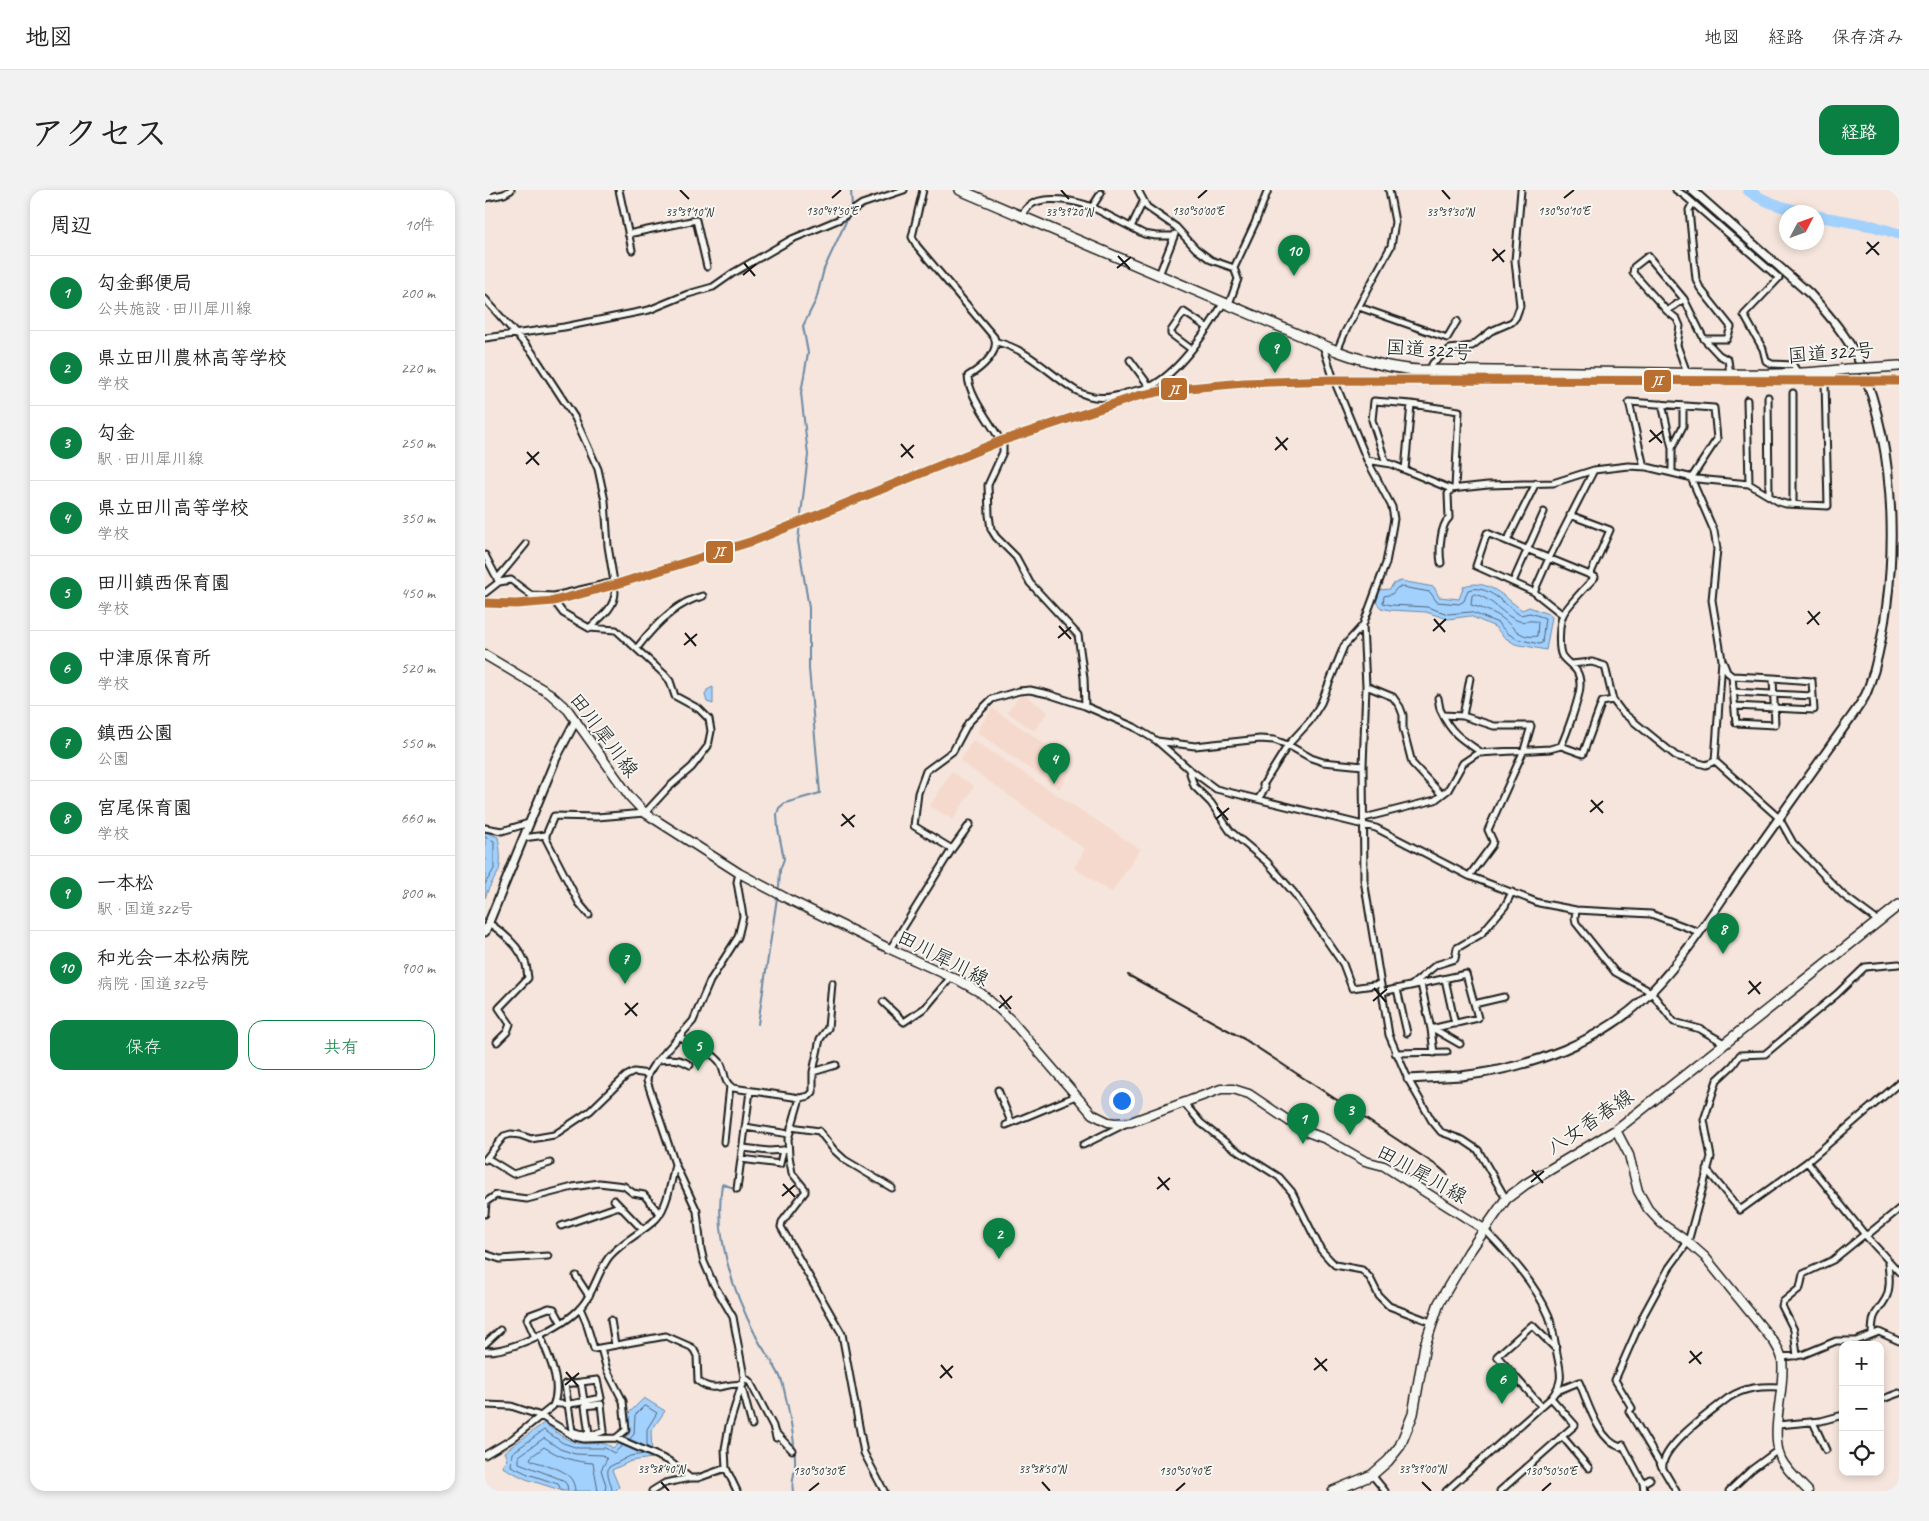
<!DOCTYPE html>
<html lang="ja">
<meta charset="utf-8">
<style>
body{margin:0;font-family:Caveat,"Klee One",sans-serif;background:#f2f2f2;color:#222}
.controls{position:absolute;right:15px;bottom:15px;display:grid;overflow:hidden;border-radius:10px;box-shadow:0 2px 8px #0003}
.controls button{width:45px;height:45px;display:grid;place-items:center;padding:0;border:0;border-bottom:1px solid #e0e0e0;background:#fff;color:#222;font:25px sans-serif}
.compass{position:absolute;left:1294px;top:15px;width:45px;height:45px;border-radius:50%;background:#fff;box-shadow:0 2px 8px #0003;rotate:49deg}
.you{position:absolute;left:636px;top:910px;width:18px;height:18px;margin:-12px;border:4px solid #fff;border-radius:50%;background:#1a73e8;box-shadow:0 0 0 8px #1a73e833}
.badge{display:grid;place-items:center;width:32px;height:32px;border-radius:50%;background:#0b8043;color:#fff;font-size:16px;font-weight:700}
.pin{position:absolute;translate:-50% -41px;filter:drop-shadow(0 1px 2px #0008)}
.pin::after{content:'';position:absolute;top:26px;width:18px;height:15px;background:inherit;clip-path:polygon(0 0,100% 0,50% 100%)}
.list{margin:0;padding:0;list-style:none}
h2{display:flex;justify-content:space-between;align-items:center;height:65px;margin:0;padding:0 20px;font-size:21px}
h2 small{font-size:16px;font-weight:400;color:#767676}
.list li{display:grid;grid-template-columns:32px 1fr auto;gap:15px;align-items:center;box-sizing:border-box;height:75px;padding:0 20px;border-top:1px solid #e0e0e0}
.list b{display:block;font-size:19px;white-space:nowrap}
.list p{margin:0;font-size:16px;white-space:nowrap;color:#767676}
.list em{font-size:16px;font-style:normal;color:#767676}
.actions{display:flex;gap:10px;padding:15px 20px}
.actions a{flex:1;padding:11px 0;border:1px solid #0b8043;border-radius:15px;text-align:center;font-size:18px;color:#0b8043}
.actions .main{background:#0b8043;color:#fff}
.icon{flex:none;width:28px;height:28px;fill:none;stroke:currentColor;stroke-width:2;stroke-linecap:round;stroke-linejoin:round}
.map{position:relative;flex:none;width:1414px;height:1301px;overflow:hidden;border-radius:15px}
header{display:flex;align-items:center;gap:30px;box-sizing:border-box;height:70px;padding:0 25px;background:#fff;border-bottom:1px solid #e0e0e0}
header strong{font-size:24px}
nav{display:flex;gap:28px;margin-inline-start:auto;font-size:18px}
.intro{display:flex;align-items:center;justify-content:space-between;box-sizing:border-box;height:120px;padding:0 30px}
h1{margin:0;font-size:35px}
.button{padding:12px 22px;border-radius:15px;background:#0b8043;color:#fff;font-size:18px;font-weight:700}
main{display:flex;gap:30px;padding:0 30px}
aside{flex:1;background:#fff;border-radius:15px;box-shadow:0 2px 8px #0003}
.map>svg:first-child{display:block}
.built{fill:#f5d9cc}
.water{fill:#a2d1fe;stroke:#6c89a4}
.lines{fill:none;stroke-linecap:round;stroke-linejoin:round}
.shore{stroke:#526476;stroke-width:1}
.stream{stroke:#6c89a4;stroke-width:2}
.river{stroke:#a2d1fe;stroke-width:11}
.minor-tunnel{stroke:#cabdb6;stroke-width:5;stroke-dasharray:5 2.5;stroke-linecap:butt}
.minor-casing{stroke:#1c1c1c;stroke-width:9}
.tertiary-casing{stroke:#1c1c1c;stroke-width:11}
.secondary-casing{stroke:#1c1c1c;stroke-width:11}
.primary-casing{stroke:#1c1c1c;stroke-width:12}
.trunk-casing{stroke:#1c1c1c;stroke-width:12}
.minor{stroke:#f6f6f2;stroke-width:5}
.tertiary{stroke:#f6f6f2;stroke-width:7}
.secondary{stroke:#f6f6f2;stroke-width:8}
.primary{stroke:#f6f6f2;stroke-width:9}
.trunk{stroke:#f6f6f2;stroke-width:9}
.rail{stroke:#1c1c1c;stroke-width:2}
.trunk-bridge-casing{stroke:#1c1c1c;stroke-width:12;stroke-linecap:butt}
.trunk-bridge{stroke:#f6f6f2;stroke-width:9}
.rail-1-casing{stroke:#f6f6f2;stroke-width:12}
.rail-1{stroke:#b96f30;stroke-width:9}
.ticks{fill:none;stroke:#1c1c1c;stroke-width:2}
.labels{text-anchor:middle;dominant-baseline:central;stroke-width:4;stroke-linejoin:round;paint-order:stroke}
.street-label{font-size:20px;fill:#1c1c1c;stroke:#f6f6f2}
.ticks-label{font-size:12px;text-anchor:middle;fill:#1c1c1c;stroke:#f6f6f2;stroke-width:4;stroke-linejoin:round;paint-order:stroke}
.line-badge{stroke:#f6f6f2;stroke-width:2}
.badge-label{font-size:14px;text-anchor:middle;font-weight:bold;fill:#fff}
</style>
<header>
<strong>地図</strong>
<nav><a>地図</a><a>経路</a><a>保存済み</a></nav>
</header>
<div class="intro"><h1>アクセス</h1><a class="button">経路</a></div>
<main>
<aside>
<h2>周辺<small>10件</small></h2>
<ul class="list">
<li><span class="badge">1</span><div><b>勾金郵便局</b><p>公共施設 · 田川犀川線</p></div><em>200 m</em></li>
<li><span class="badge">2</span><div><b>県立田川農林高等学校</b><p>学校</p></div><em>220 m</em></li>
<li><span class="badge">3</span><div><b>勾金</b><p>駅 · 田川犀川線</p></div><em>250 m</em></li>
<li><span class="badge">4</span><div><b>県立田川高等学校</b><p>学校</p></div><em>350 m</em></li>
<li><span class="badge">5</span><div><b>田川鎮西保育園</b><p>学校</p></div><em>450 m</em></li>
<li><span class="badge">6</span><div><b>中津原保育所</b><p>学校</p></div><em>520 m</em></li>
<li><span class="badge">7</span><div><b>鎮西公園</b><p>公園</p></div><em>550 m</em></li>
<li><span class="badge">8</span><div><b>宮尾保育園</b><p>学校</p></div><em>660 m</em></li>
<li><span class="badge">9</span><div><b>一本松</b><p>駅 · 国道322号</p></div><em>800 m</em></li>
<li><span class="badge">10</span><div><b>和光会一本松病院</b><p>病院 · 国道322号</p></div><em>900 m</em></li>
</ul>
<div class="actions"><a class="main">保存</a><a>共有</a></div>
</aside>
<div class="map">
<svg width="1414" height="1301" viewBox="0 0 1414 1301">
<rect width="100%" height="100%" fill="#f5e5dc"/>
<filter id="ink" filterUnits="userSpaceOnUse"><feTurbulence type="fractalNoise" baseFrequency=".02" numOctaves="2"/><feDisplacementMap in="SourceGraphic" scale="10" xChannelSelector="R" yChannelSelector="G"/><feConvolveMatrix kernelMatrix="1 2 1 2 8 2 1 2 1" color-interpolation-filters="sRGB"/></filter>
<g filter="url(#ink)">
<path class="built" d="M537,503L563,522L549,541L522,522Z
M507,518L589,574L574,599L492,542Z
M488,550L655,659L627,702L589,678L600,659L475,571Z
M466,582L489,596L468,630L445,616Z"/>
<path class="water" d="M916,391L949,397L954,407L974,409L979,396C1003,388 1019,407 1037,420L1044,417L1063,424L1067,427L1061,460L1030,454L1019,447L1010,437L985,426L963,429L941,422L905,420L896,418L891,412L895,400L905,399L908,394Z
M228,497V514L222,512L220,505L222,500Z
M0,642L13,647C15,656 17,675 13,683C8,691 3,698 0,708Z
M159,1208L180,1221L166,1241L167,1268L146,1271L127,1280L134,1297L130,1301H78L41,1289L17,1277L19,1272L22,1269L19,1262L59,1233C70,1241 79,1250 93,1253C107,1256 117,1249 128,1258L144,1244V1223Z"/>
<g class="lines">
<path class="shore" d="M917,397L945,402L952,412L974,414L979,411L983,400C1002,393 1020,415 1035,425L1045,423L1060,428L1057,453L1054,454L1032,449L1022,443L1013,433L986,422L963,424L942,417L906,415L898,413L899,406L907,404L912,398Z
M990,404C1009,409 1019,427 1034,431C1041,433 1044,429 1053,432L1052,446C1034,449 1028,436 1017,428C1009,422 996,418 986,415L987,406Z
M0,647L9,651V679L0,694
M144,1250L149,1244L150,1225L159,1216H161L172,1223L162,1239V1257
M77,1301L73,1294L43,1284L26,1276L27,1263L59,1240L78,1253L93,1258H120L129,1263L138,1255
M83,1301L82,1295L78,1290L34,1273V1266L59,1248L75,1259L90,1264L118,1265L122,1269L116,1280L121,1295L120,1301
M90,1301C89,1279 65,1277 48,1271L45,1269L46,1267L59,1257C75,1267 89,1272 108,1273L113,1301
M127,1301C127,1293 120,1284 124,1277L145,1266L159,1264"/>
<path class="stream" d="M366,0L367,18
M294,697L295,680L299,669L293,639L292,624L294,618L300,613L335,603L324,479V418L313,351L323,265L316,203L323,163L318,136L331,110L339,79L364,25
M273,834L292,708
M249,998L237,994C229,1047 248,1102 272,1148C279,1162 295,1180 298,1195C303,1215 311,1254 310,1275C310,1283 306,1292 308,1301"/>
<path class="river" d="M1263,0C1277,12 1300,18 1318,22
M1332,26L1388,36L1414,44"/>
<path class="minor-tunnel" d="M1165,1289L1172,1285"/>
<g class="minor-casing">
<path id="minor" d="M134,0L147,60
M438,0L427,47L432,56L509,147C516,162 495,179 483,186C484,208 508,235 518,255V262L503,295L504,325L506,339L511,347L531,367L545,393L593,445L599,488L600,516
M653,0L662,17L691,37L711,59L726,70L749,78
M1191,0L1200,6L1294,88L1259,125L1278,159L1281,171L1287,174L1308,175L1313,183
M616,3L607,17L659,44L671,46H689
M0,8L19,4L26,0
M1208,13L1204,20L1211,89L1215,98L1246,137L1242,149H1219L1234,165L1243,170L1245,184
M536,25C539,22 541,18 544,16C558,4 592,11 607,17
M646,37L658,12
M143,44L211,30L222,77
M674,85L690,44
M0,109L47,162L90,228L113,279L120,311L123,356L129,392L69,406
M744,114L753,89L749,78L770,33L783,0
M874,117L962,148L972,131
M1182,121L1199,109
M0,148L79,137L164,120L203,104L228,97L248,83L307,49L355,29L377,14L419,0
M512,152C544,160 563,183 590,200C606,210 624,209 641,203C651,200 662,199 670,194C696,179 724,138 739,112
M706,159L686,144V141L699,122L723,138
M852,161L860,142L906,56L910,32L904,0
M645,170L665,197
M944,180L948,173L965,159L987,156L1006,141L1027,132L1031,127L1035,116L1030,71L1036,0
M1202,183L1192,155L1195,136L1192,129L1182,121L1148,83L1149,77L1163,66L1199,109L1219,149
M1308,203V314
M1283,207L1284,305
M1262,210L1264,294
M1177,214L1187,258V282
M1187,258L1198,236V216
M882,270L906,274L966,299L1003,295L1068,293L1109,280L1143,276L1162,277L1212,289L1264,294L1294,312L1301,314L1343,316L1340,192L1338,182
M901,273L887,230L889,211L926,214L974,221L970,298
M1159,277L1144,212L1229,218L1232,249L1207,287
M920,280L926,214
M1206,288L1229,341L1232,359L1227,410L1237,470L1230,571L1294,628L1308,653L1358,705L1393,731
M1085,325L1125,340L1105,385
M1022,351L1051,293
M0,365L14,392
M956,373C954,361 955,336 964,328L963,304L966,299
M12,389L41,354
M1028,392L1059,322
M1049,402L1064,368L1109,280
M0,403L14,392L26,390L46,405L69,406V411L78,423L104,438L131,440L179,484L185,491L190,506L214,519L224,529L226,541L223,556L207,577L183,598L160,623L112,627L69,626L61,645L38,648
M878,435L881,496L878,576L879,690L904,845L923,889L947,931L956,942L978,950L993,960L1021,1009
M104,438C115,428 130,418 130,402
M152,458C168,437 191,412 218,406
M1238,472L1242,482L1247,486L1251,533L1290,535L1288,488L1247,486
M1086,474L1107,472L1120,476L1128,510L1137,522L1191,566L1221,575L1230,571
M881,496L908,507L915,517L918,525V538L927,573L956,604
M1248,502L1328,506
M953,508L955,519L958,525L978,526L1009,536H1046L1039,560L1003,640L1008,651L1007,655L984,686
M1249,516L1329,520L1327,491L1288,488
M958,525C967,545 980,551 997,563
M978,526L985,488
M672,551L710,556L775,549L789,550L803,555L826,568L838,572L878,576
M1076,556L1098,564L1117,512L1128,510
M704,580L709,596L726,613L745,641L782,672L809,703L858,774L867,798L896,794
M774,608L780,598L778,595L803,555L825,531L836,513L859,456L878,435L901,373L909,329L907,317L882,270L849,190L838,156
M879,628L950,610L963,600L978,573L993,563L1065,559L1076,556C1081,545 1096,505 1095,494C1095,477 1084,476 1077,466C1073,459 1074,433 1078,425C1081,417 1103,395 1110,387L1002,343L991,376L1049,402L1078,425
M0,638L17,641L44,633
M61,645V649L94,713L104,725
M467,659L429,636L433,603L441,581L468,561L483,533L507,509L534,501L545,500L563,504L600,516L649,537L672,551L704,579L731,599L891,638L984,686L1054,713L1091,720L1166,724L1214,742
M1091,720L1090,728L1091,733L1130,782L1166,802L1189,832L1215,839L1239,853
M4,733C17,742 34,756 40,772C42,776 42,783 43,788L14,818L25,834L22,842L12,852
M405,759L467,659L485,634
M960,789L970,834
M927,795L951,775L970,769L972,758L996,744L1020,716L1027,702
M912,799L922,843
M897,802L981,784L993,828L946,839L936,794
M398,812L419,832L441,817L466,787
M989,814L1019,807
M946,839L949,863
M949,839L975,854
M194,846C206,855 224,859 234,871C241,879 237,892 248,898L315,908L324,906L328,902V882L335,849L343,838L347,793
M910,863L962,862
M173,870C186,869 194,868 205,875
M328,882L351,875
M513,900L526,932
M315,908L303,949L304,966L307,983L320,999V1002L297,1032L296,1037L357,1144L379,1263L399,1301
M699,913L716,933L745,956L794,987L807,1002L836,1060L845,1070L850,1075L877,1080L885,1088L894,1106L904,1116L946,1132
M521,935L591,906
M260,937L304,944
M306,937L334,941L349,960L360,970L407,998
M239,952L245,896
M598,955L642,933
M258,958L284,961L299,960
M2,968L28,984L65,973
M256,969L295,974L298,960
M0,970L19,946L26,944L35,945L46,949L69,945L105,921L141,886L149,882L163,884
M1322,972L1381,1046L1414,1082
M1222,980L1255,1020L1322,972L1414,893
M252,999L265,901
M129,1010L157,1039
M0,1024L1,1012L11,1005L42,1009L88,997L114,993L139,996L148,1003L159,1005L175,1024
M76,1036L134,1016
M1381,1046L1414,1019
M0,1064L15,1069L63,1066
M91,1086L104,1106
M95,1118L101,1132L109,1159L181,1146L206,1157L209,1160L212,1166L213,1191C231,1205 241,1191 258,1195
M126,1130L130,1155
M1387,1143C1388,1120 1391,1126 1401,1108C1406,1097 1404,1084 1403,1073
M50,1147L42,1129L45,1125L64,1118L69,1119L76,1132
M0,1154L15,1140
M116,1158L122,1180L138,1211L141,1240L131,1248
M0,1161C25,1162 79,1137 96,1117C109,1103 112,1083 124,1067C137,1051 157,1043 171,1029C182,1018 187,989 190,974
M1312,1166L1309,1140L1297,1116L1298,1112L1315,1098L1318,1084L1348,1070L1380,1044
M1297,1167L1317,1165L1351,1151H1371L1394,1142L1414,1151
M259,1187L265,1192L288,1236L291,1248
M96,1192L99,1211
M257,1198L267,1235
M1072,1201L1094,1192C1103,1212 1113,1250 1135,1257L1138,1255L1158,1293
M1395,1210L1414,1203
M69,1213C83,1217 102,1210 116,1208L112,1190L80,1194L87,1241C97,1245 110,1246 119,1241L116,1214L100,1216L104,1244
M0,1215L26,1216L56,1226L90,1247L99,1249L131,1248L184,1271L205,1288H213L241,1278
M1057,1217L1012,1166L1047,1135L1071,1159
M1328,1232L1341,1260
M1293,1235L1336,1231L1358,1225
M290,1242L307,1260
M1077,1246L1104,1278
M0,1265L27,1249L68,1216C78,1192 63,1167 55,1144
M1178,1279C1174,1257 1227,1221 1243,1208C1260,1197 1276,1196 1296,1197
M887,1285L900,1301
M167,1301L180,1293L205,1288
M252,1301L241,1278L240,1259L244,1236L259,1187L248,1127L228,1093L219,1072L216,1059L212,1021L190,974L162,891L163,884L168,876L208,831L225,791L253,747L258,726L252,692L254,683
M961,1301L1066,1208C1079,1192 1076,1183 1072,1164C1070,1151 1068,1139 1064,1126C1050,1093 1024,1065 999,1039
M1015,1301L1090,1235L1066,1208
M1159,1301L1158,1293L1165,1289
M1191,1301L1144,1221L1147,1218L1130,1190L1159,1124L1184,1078L1203,1052L1226,967L1219,930L1232,890L1248,875L1255,865L1280,864L1352,804L1380,777L1414,774
M1244,1301L1266,1280L1293,1260"/>
</g>
<g class="tertiary-casing">
<path id="tertiary" d="M0,742L71,568L91,530
M923,889C940,888 958,887 976,886C1045,878 1118,852 1167,801C1200,767 1226,725 1253,686C1288,636 1324,587 1359,537C1366,527 1374,517 1380,506C1384,498 1386,489 1389,481C1414,385 1414,264 1374,171C1362,146 1343,124 1325,104L1207,0"/>
</g>
<g class="secondary-casing">
<path id="secondary" d="M0,465L64,503L83,520L145,607L160,623L254,683L303,709L405,759L473,790L496,803L526,830L607,924L623,932L630,933L646,932L736,899H748L764,904L817,940L841,949L880,971L899,976L999,1039
M1131,940L1144,965L1153,1001L1163,1019L1176,1033L1203,1052L1220,1067L1289,1152C1292,1157 1296,1163 1297,1169C1301,1200 1284,1240 1296,1269C1302,1281 1314,1291 1323,1301"/>
</g>
<g class="primary-casing">
<path id="primary" d="M848,1301L887,1285L903,1271L915,1256L928,1224L940,1155L954,1113L984,1062L1021,1009L1041,994L1131,940L1414,715"/>
</g>
<g class="trunk-casing">
<path id="trunk" d="M475,0L852,161C879,171 906,179 935,180C1017,181 1098,182 1179,183C1240,184 1302,187 1362,179
M1384,178L1414,176"/>
</g>
<use href="#minor" class="minor"/>
<use href="#tertiary" class="tertiary"/>
<use href="#secondary" class="secondary"/>
<use href="#primary" class="primary"/>
<use href="#trunk" class="trunk"/>
<path class="rail" d="M643,785L759,849L954,977L963,985"/>
<g class="trunk-bridge-casing">
<path id="trunk-bridge" d="M1362,179L1384,178"/>
</g>
<use href="#trunk-bridge" class="trunk-bridge"/>
<g class="rail-1-casing">
<path id="rail-1" d="M0,413L31,414L69,411L129,395L268,351L516,251L653,206L682,200L759,193L849,190L1414,191"/>
</g>
<use href="#rail-1" class="rail-1"/>
</g>
</g>
<path class="ticks" d="M195,0L204,9M576,0L584,9M957,0L965,9M347,8L356,0M713,8L722,0M1079,8L1089,0M1382,52L1394,65M1008,59L1019,72M1381,64L1394,52M633,66L645,79M1007,71L1020,60M259,73L270,86M632,78L646,67M258,85L271,74M1165,240L1177,253M791,247L802,260M1164,252L1178,241M416,254L428,268M790,260L803,248M42,262L54,275M416,267L429,255M41,274L54,262M1323,421L1334,435M949,429L960,442M1322,434L1335,422M574,436L586,449M948,441L961,429M200,443L211,456M573,448L586,437M199,455L212,444M1106,610L1118,623M732,617L743,630M1105,622L1118,611M357,624L369,637M731,629L744,618M356,636L370,625M1264,791L1275,804M889,798L901,812M1263,804L1276,792M515,805L526,819M888,811L902,799M140,813L152,826M514,818L527,806M140,825L153,813M1047,980L1058,993M673,987L684,1000M1046,992L1059,981M298,994L310,1007M672,999L685,988M297,1006L310,995M1205,1161L1216,1174M830,1168L842,1181M1204,1173L1217,1162M456,1175L467,1188M829,1180L842,1169M81,1182L93,1196M455,1188L468,1176M80,1195L94,1183M176,1292L184,1301M557,1292L565,1301M937,1292L946,1301M324,1301L334,1293M691,1301L700,1293M1057,1301L1066,1293"/>
<g class="labels">
<g class="street-label">
<text transform="translate(944 160) rotate(4)">国道322号</text>
<text transform="translate(1346 163) rotate(-4)">国道322号</text>
<text transform="translate(119 545) rotate(53)">田川犀川線</text>
<text transform="translate(458 768) rotate(27)">田川犀川線</text>
<text transform="translate(1105 932) rotate(-34)">八女香春線</text>
<text transform="translate(937 984) rotate(29)">田川犀川線</text>
</g>
</g>
<g class="ticks-label">
<text x="347" y="25">130°49'50"E</text>
<text x="713" y="25">130°50'00"E</text>
<text x="1079" y="25">130°50'10"E</text>
<text x="204" y="26">33°39'10"N</text>
<text x="584" y="26">33°39'20"N</text>
<text x="965" y="26">33°39'30"N</text>
<text x="176" y="1283">33°38'40"N</text>
<text x="557" y="1283">33°38'50"N</text>
<text x="937" y="1283">33°39'00"N</text>
<text x="334" y="1285">130°50'30"E</text>
<text x="700" y="1285">130°50'40"E</text>
<text x="1066" y="1285">130°50'50"E</text>
</g>
<g class="line-badge">
<rect x="1158" y="179" width="29" height="24" rx="5" fill="#b96f30"/>
<rect x="675" y="187" width="28" height="24" rx="5" fill="#b96f30"/>
<rect x="220" y="350" width="29" height="24" rx="5" fill="#b96f30"/>
</g>
<g class="badge-label">
<text x="1172" y="195">JI</text>
<text x="689" y="204">JI</text>
<text x="234" y="366">JI</text>
</g>
</svg>
<div class="controls">
<button>+</button>
<button>−</button>
<button><svg class="icon" aria-label="locate" viewBox="0 0 24 24"><circle cx="12" cy="12" r="6"/><path d="M12 2v4M12 18v4M2 12h4M18 12h4"/></svg></button>
</div>
<svg class="compass" viewBox="-18 -18 36 36"><path d="M0-13l5 13h-10z" fill="#e53935"/><path d="M0 13l5-13h-10z" fill="#767676"/></svg>
<div class="you"></div>
<div class="pin badge" style="left:818px;top:954px">1</div>
<div class="pin badge" style="left:514px;top:1069px">2</div>
<div class="pin badge" style="left:865px;top:945px">3</div>
<div class="pin badge" style="left:569px;top:594px">4</div>
<div class="pin badge" style="left:213px;top:881px">5</div>
<div class="pin badge" style="left:1017px;top:1214px">6</div>
<div class="pin badge" style="left:140px;top:794px">7</div>
<div class="pin badge" style="left:1238px;top:764px">8</div>
<div class="pin badge" style="left:790px;top:183px">9</div>
<div class="pin badge" style="left:809px;top:86px">10</div>
</div>
</main>
